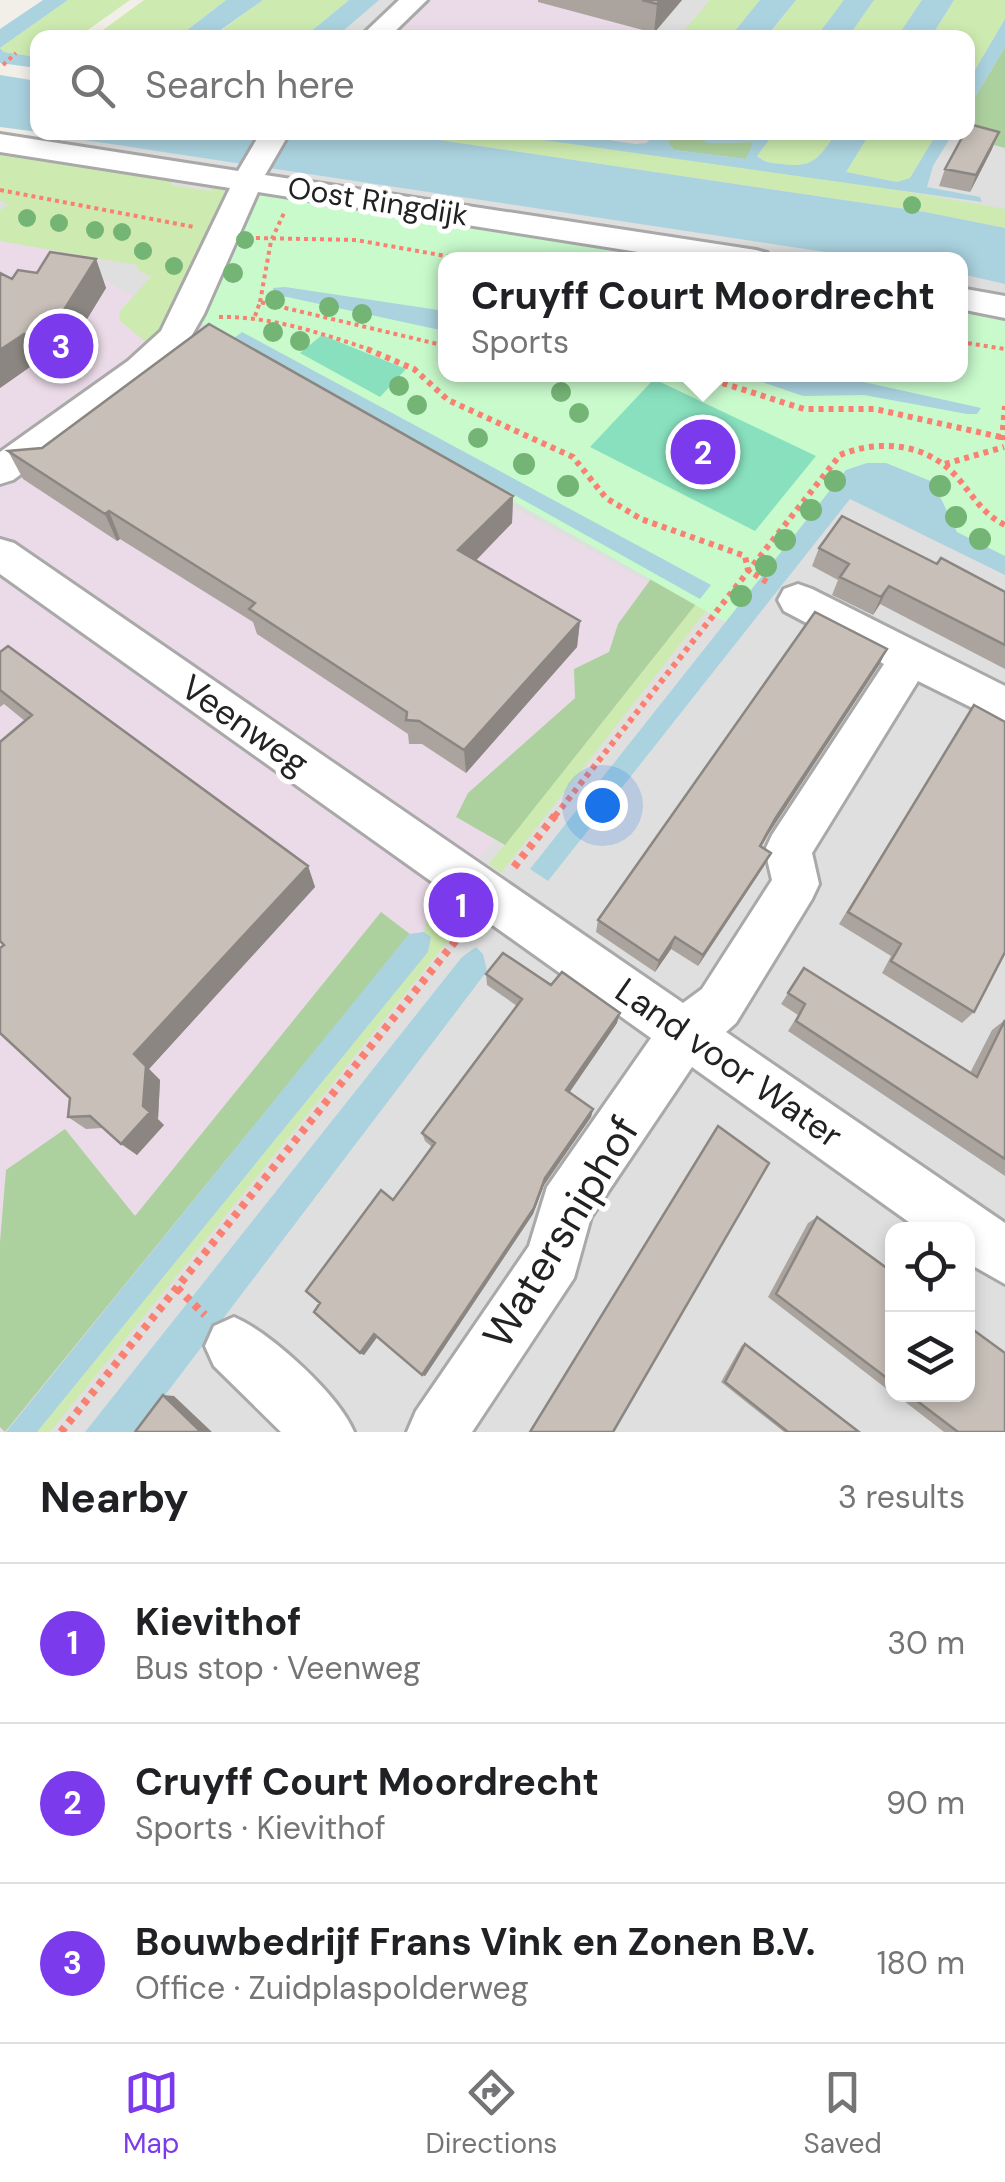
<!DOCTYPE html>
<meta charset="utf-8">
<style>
body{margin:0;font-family:"DM Sans",sans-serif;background:#f6f6f6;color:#202124}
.controls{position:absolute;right:30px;bottom:30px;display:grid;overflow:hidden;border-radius:20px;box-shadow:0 5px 15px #0003}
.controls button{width:90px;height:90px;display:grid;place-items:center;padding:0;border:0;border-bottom:2px solid #e0e0e0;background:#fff;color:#202124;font:50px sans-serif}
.you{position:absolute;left:602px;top:805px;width:35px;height:35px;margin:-25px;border:8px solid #fff;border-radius:50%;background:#1a73e8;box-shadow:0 0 0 15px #1a73e833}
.badge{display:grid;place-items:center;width:65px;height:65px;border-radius:50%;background:#7c3aed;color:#fff;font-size:32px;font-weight:700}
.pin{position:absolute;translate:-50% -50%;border:5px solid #fff;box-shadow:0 2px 10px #0006}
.popup{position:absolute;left:438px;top:252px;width:530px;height:130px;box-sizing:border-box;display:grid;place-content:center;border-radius:20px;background:#fff;filter:drop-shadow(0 2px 8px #0005);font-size:32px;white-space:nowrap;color:#757577}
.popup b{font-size:38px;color:#202124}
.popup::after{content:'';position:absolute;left:50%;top:100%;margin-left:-20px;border:20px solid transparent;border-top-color:#fff}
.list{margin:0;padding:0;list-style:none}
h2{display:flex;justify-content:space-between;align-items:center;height:130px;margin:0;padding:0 40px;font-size:42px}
h2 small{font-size:32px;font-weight:400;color:#757577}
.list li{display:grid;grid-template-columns:65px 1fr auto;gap:30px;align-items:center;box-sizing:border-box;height:160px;padding:0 40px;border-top:2px solid #e0e0e0}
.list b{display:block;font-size:38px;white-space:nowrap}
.list p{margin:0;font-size:32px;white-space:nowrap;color:#757577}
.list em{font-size:32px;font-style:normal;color:#757577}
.icon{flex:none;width:55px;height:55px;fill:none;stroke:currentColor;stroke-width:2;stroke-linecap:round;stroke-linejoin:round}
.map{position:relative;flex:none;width:1005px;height:1432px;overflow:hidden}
.search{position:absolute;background:#fff;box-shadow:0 5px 15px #0003;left:30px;right:30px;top:30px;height:110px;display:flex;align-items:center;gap:25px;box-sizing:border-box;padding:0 35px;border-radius:20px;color:#757577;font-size:38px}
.sheet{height:610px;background:#fff}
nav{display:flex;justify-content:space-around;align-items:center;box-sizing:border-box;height:140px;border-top:2px solid #e0e0e0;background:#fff;font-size:28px;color:#757577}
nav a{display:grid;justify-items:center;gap:5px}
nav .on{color:#7c3aed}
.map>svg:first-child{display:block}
.residential{fill:#e0dfdf;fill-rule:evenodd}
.industrial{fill:#ebdbe8}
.grass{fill:#cdebb0}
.forest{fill:#add19e}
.park{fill:#c8facc}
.pitch{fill:#88e0be}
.water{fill:#aad3df}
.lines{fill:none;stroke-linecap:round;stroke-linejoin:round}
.minor-casing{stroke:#a9a9a9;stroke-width:6}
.path-far2{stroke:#fa8072;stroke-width:4;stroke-dasharray:4 4;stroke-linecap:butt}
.path-far1{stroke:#fa8072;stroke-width:6;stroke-dasharray:5 5;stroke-linecap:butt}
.path{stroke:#fa8072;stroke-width:8;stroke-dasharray:6 6;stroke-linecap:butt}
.minor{fill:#fff;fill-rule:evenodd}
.tree{fill:#74b475}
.wall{fill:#aba49e}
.shaded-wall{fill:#8b8681}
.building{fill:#c7bfb8;stroke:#8b8681;stroke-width:2.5}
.labels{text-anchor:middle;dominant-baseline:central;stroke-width:10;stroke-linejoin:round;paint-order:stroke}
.far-street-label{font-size:30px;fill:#222;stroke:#fff}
.street-label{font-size:35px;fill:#222;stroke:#fff}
.near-street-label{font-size:42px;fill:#222;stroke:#fff}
</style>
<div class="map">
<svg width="1005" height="1432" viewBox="0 0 1005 1432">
<rect width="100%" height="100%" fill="#f2efe9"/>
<path class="residential" d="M375,0H1005V1432H0V189L68,137L124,146L228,132H968V38L333,37ZM446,260H960V374H446ZM892,1230H968V1394H892Z"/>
<path class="industrial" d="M433,0H681L649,37L393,38Z
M0,222L685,603L19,1432H0Z"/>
<path class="grass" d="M68,0H130L78,37L38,38L37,57L4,52L0,48Z
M144,0H226L178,37L92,38Z
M263,0H349L304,37L211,38Z
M710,0H760L730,37L678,38Z
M796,0H844L816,37L766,38Z
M874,0H922L897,37H848Z
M954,0H1005V19L968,82V38H931Z
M391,133H494L869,185L1005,209V228L925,212Z
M774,133H836C817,161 815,170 779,164C769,162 765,162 757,155Z
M870,133H937L910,178L897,182L845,172Z
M0,151L176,175L171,185L210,191L216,182L234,187L178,319L148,344L120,321L119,312L151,277L137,269V265L0,241V210L8,205L0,200Z
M743,564L501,873L489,864L700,599Z
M443,898L468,916L50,1432H37L428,952L431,937L424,932L428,915Z"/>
<path class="forest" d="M1005,47V148L952,134L968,132V109Z
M671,132L688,133L709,143L754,142L746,159L674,150L668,143Z
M656,572L700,599L505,845L456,817L468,793L575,698L574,669L609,652L618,624Z
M381,912L410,934L5,1432L0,1427V1242L6,1170L65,1129L135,1216Z"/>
<path class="park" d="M260,186L741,259L446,260V374H960L961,300L1005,308V561L848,485L734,627L200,323Z"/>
<path class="pitch" d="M322,335L406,369L380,397L300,353Z
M654,379L816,456L755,531L590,447Z"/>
<path class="water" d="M43,0H68L0,48L4,52L37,57V68L0,63V29Z
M226,0H263L211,37H178Z
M349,0H379L336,37H304Z
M760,0H796L766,37H730Z
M844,0H874L848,37H816Z
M922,0H954L931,37H897Z
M1005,19V47L968,109V82Z
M0,75L37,81L38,132L0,127Z
M38,133H391L925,212L1005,228V284L961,274L960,260L872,259Z
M494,133H558L636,144L646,143L658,133H671L668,143L674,150L746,159L753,142L709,143L688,133L721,140L742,133H774L757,156C766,163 771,163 782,164C813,169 820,157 836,133H870L846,172L897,182L910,178L937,133H953L933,166L927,187L980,197L982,202Z
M285,287L445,311V331L273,294V288Z
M242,332L711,585L700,599L234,338Z
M741,375H832L981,408L977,414H967L864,395L803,396Z
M867,463H886L933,482L957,532L1005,556V575L850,499L548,881L530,869L846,470Z
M424,932L431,937L428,952L37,1432H6L409,934Z
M476,947L483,954L487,971L137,1432H85L462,957Z"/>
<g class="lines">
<g class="minor-casing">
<path id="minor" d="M399,0H427L388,38H359Z
M261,132H290L265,175L756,250L767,253L771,260H689L258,192L204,314L185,347L152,377L13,480L0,484V452L128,361L161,331L230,188L0,152V134L238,171Z
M960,288L1005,296V318L960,309Z
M0,539L14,543L683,1003L702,989L772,880L765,850L772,835L884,664L784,611L778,600L784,589L798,584L812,589L1005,686V724L918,681L812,853L819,884L812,899L736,1023L726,1032L1005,1223V1284L968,1263V1230H920L692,1067L591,1217L574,1278L472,1432H407L416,1411L529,1246L547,1187L651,1038L0,574Z
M234,1317C271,1333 339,1395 354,1432H281L214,1366L205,1346L214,1326Z"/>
</g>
<path class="path-far2" d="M3,65L16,53
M0,190L194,227
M256,238L356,240L468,260
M260,302L271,241L284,213
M255,316L260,302L446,346
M219,317C271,316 324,334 374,351
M960,342L1005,349"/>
<path class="path-far1" d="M367,349L414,369L448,400L573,457L606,498L641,519L745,556L748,570L770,584
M694,374L804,409H875L1005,438
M1002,440L1005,406
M945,464L1004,447
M555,816L840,455C879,439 926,443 956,476C973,495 981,513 1005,525"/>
<path class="path" d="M514,867L557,813
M177,1288L205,1315
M61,1432L469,924"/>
<use href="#minor" class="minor"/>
</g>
<g class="tree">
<circle cx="912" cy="205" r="9"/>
<circle cx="27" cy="218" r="9"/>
<circle cx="59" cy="223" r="9"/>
<circle cx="95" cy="230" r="9"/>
<circle cx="122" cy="232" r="9"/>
<circle cx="245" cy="240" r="9"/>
<circle cx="143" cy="251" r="9"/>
<circle cx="174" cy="266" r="9"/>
<circle cx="233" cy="273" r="10"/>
<circle cx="275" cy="300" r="10"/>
<circle cx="329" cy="307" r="10"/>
<circle cx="362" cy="314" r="10"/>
<circle cx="273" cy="332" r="10"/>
<circle cx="300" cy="341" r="10"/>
<circle cx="399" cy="386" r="10"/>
<circle cx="561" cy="392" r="10"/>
<circle cx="417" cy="405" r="10"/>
<circle cx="579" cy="413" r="10"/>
<circle cx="478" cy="438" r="10"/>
<circle cx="524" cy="464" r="11"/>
<circle cx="835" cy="481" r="11"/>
<circle cx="568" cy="486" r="11"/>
<circle cx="940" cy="486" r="11"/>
<circle cx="811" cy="510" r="11"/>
<circle cx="956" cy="517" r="11"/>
<circle cx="980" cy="539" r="11"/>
<circle cx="785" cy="540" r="11"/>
<circle cx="766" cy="566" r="11"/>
<circle cx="741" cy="596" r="11"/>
</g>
<path class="wall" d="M538,0H682L654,33L538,2Z
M992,149L970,192L939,186L945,169Z
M96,259L106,288L59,365L37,362L0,388L12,279Z
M8,451L513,496L512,523L476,560L580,621L577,647L466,773L422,744H409L408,734L257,634L253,622L120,539L117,541L23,479Z
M819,548L937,564L1005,592V669L880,604L873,615L832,595L838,580L812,566Z
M887,649L879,665L769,833L761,847L764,866L698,966L671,949L655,972L596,932L598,920Z
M0,652L308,866L315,887L149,1069L160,1080L158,1119L164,1125L137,1155L103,1128L86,1129L68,1117L70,1098L3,945L0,942V742L25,721L4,704L0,707Z
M974,705V1012L962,1023L882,973L891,956L839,924Z
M804,968L970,1073L992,1030L1005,1020V1176L788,1031L798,1015L781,1004Z
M486,974L551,985L617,1023L569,1092L593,1109L591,1117L544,1185L533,1214L425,1376L377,1337L364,1355L360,1353L393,1200L432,1147L425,1141L422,1133L517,1006L487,985Z
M718,1126L613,1432H529L712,1134Z
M817,1217L892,1272V1393L768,1297L808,1223Z
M745,1344L859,1432H784L721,1382L742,1345Z
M895,1394H968L1005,1432H944Z"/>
<path class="shaded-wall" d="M660,0H682L654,33L657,4Z
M999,132L992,149L970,192L976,175Z
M96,259L106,288L59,365L47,337Z
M24,334L37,362L0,388V350Z
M513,496L512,523L460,577L458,550Z
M109,511L120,539L117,541L105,514Z
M889,586L880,604L873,615L881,597Z
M580,621L577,647L466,773L464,750Z
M887,649L879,665L769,833L754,860L775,819Z
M771,853L764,866L698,966L703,955Z
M308,866L315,887L149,1069L160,1080L158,1119L143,1106L134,1054Z
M675,937L671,949L655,972L659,961Z
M620,1013L617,1023L565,1099L566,1090Z
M593,1109L591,1117L544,1185L533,1214L425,1376L422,1375L545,1178Z
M150,1112L164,1125L137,1155L121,1144Z
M374,1334L378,1336L364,1355L360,1353Z
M163,1395L174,1396L212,1432H201Z"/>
<path class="building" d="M642,0H660L657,4Z
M969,124L999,132L976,175L945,169L965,132H968Z
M50,252L96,259L47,337L24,334L0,350V273L12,279L18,270L37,273Z
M209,324L513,496L458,550L580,621L464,750L419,721L406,720L407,712L249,609L255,603L109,511L105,514L8,451L42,448Z
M842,516L937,564L941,558L1005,592V645L889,586L881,597L840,577L849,564L819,548Z
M815,612L887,649L775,819L760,846L771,853L703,955L675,937L659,961L598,920Z
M8,646L308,866L134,1054L146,1066L143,1106L150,1112L121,1144L90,1116L68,1117L70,1098L0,1033V948L4,945L0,941V742L32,715L0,690V652Z
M974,705L1005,722V952L974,1012L891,961L901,944L848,912Z
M503,953L551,985L562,972L620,1013L566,1090L593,1109L545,1178L534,1208L422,1375L374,1334L360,1353L314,1312L320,1303L306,1291L381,1190L393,1200L416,1169L435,1143L422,1133L522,999L486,974Z
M804,968L977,1077L1005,1020V1159L796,1021L805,1004L788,993Z
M718,1126L769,1163L613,1432H530Z
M817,1217L892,1272V1382L776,1294Z
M968,1326L1005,1353V1432H958L908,1394H968Z
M745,1344L859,1432H788L725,1382Z
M163,1395L201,1432H135Z"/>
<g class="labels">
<g class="far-street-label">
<text transform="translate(378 201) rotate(9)">Oost Ringdijk</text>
</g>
<g class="street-label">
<text transform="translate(245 725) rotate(35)">Veenweg</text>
<text transform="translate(729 1063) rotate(35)">Land voor Water</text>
</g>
<g class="near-street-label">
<text transform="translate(561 1232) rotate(-59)">Watersniphof</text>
</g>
</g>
</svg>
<div class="controls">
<button><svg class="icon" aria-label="locate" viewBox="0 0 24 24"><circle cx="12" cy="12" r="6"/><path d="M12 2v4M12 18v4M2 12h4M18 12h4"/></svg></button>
<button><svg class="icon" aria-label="layers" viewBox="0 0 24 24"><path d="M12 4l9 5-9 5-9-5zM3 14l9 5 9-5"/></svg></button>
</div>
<div class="you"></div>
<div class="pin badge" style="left:461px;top:905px">1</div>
<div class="pin badge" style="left:703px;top:452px">2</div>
<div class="popup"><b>Cruyff Court Moordrecht</b>Sports</div>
<div class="pin badge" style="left:61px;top:346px">3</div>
<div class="search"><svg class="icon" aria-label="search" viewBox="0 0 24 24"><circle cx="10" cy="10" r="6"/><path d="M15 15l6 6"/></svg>Search here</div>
</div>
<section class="sheet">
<h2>Nearby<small>3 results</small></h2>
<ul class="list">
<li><span class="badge">1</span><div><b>Kievithof</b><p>Bus stop · Veenweg</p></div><em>30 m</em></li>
<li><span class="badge">2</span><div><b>Cruyff Court Moordrecht</b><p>Sports · Kievithof</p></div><em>90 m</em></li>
<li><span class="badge">3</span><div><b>Bouwbedrijf Frans Vink en Zonen B.V.</b><p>Office · Zuidplaspolderweg</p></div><em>180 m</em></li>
</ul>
</section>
<nav>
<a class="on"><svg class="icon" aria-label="map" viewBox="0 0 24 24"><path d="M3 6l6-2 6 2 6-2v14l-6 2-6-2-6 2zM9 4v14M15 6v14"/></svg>Map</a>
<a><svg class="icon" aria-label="directions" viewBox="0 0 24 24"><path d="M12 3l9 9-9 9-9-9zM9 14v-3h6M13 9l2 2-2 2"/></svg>Directions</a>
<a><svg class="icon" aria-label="saved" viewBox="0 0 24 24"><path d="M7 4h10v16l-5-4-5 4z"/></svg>Saved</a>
</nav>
